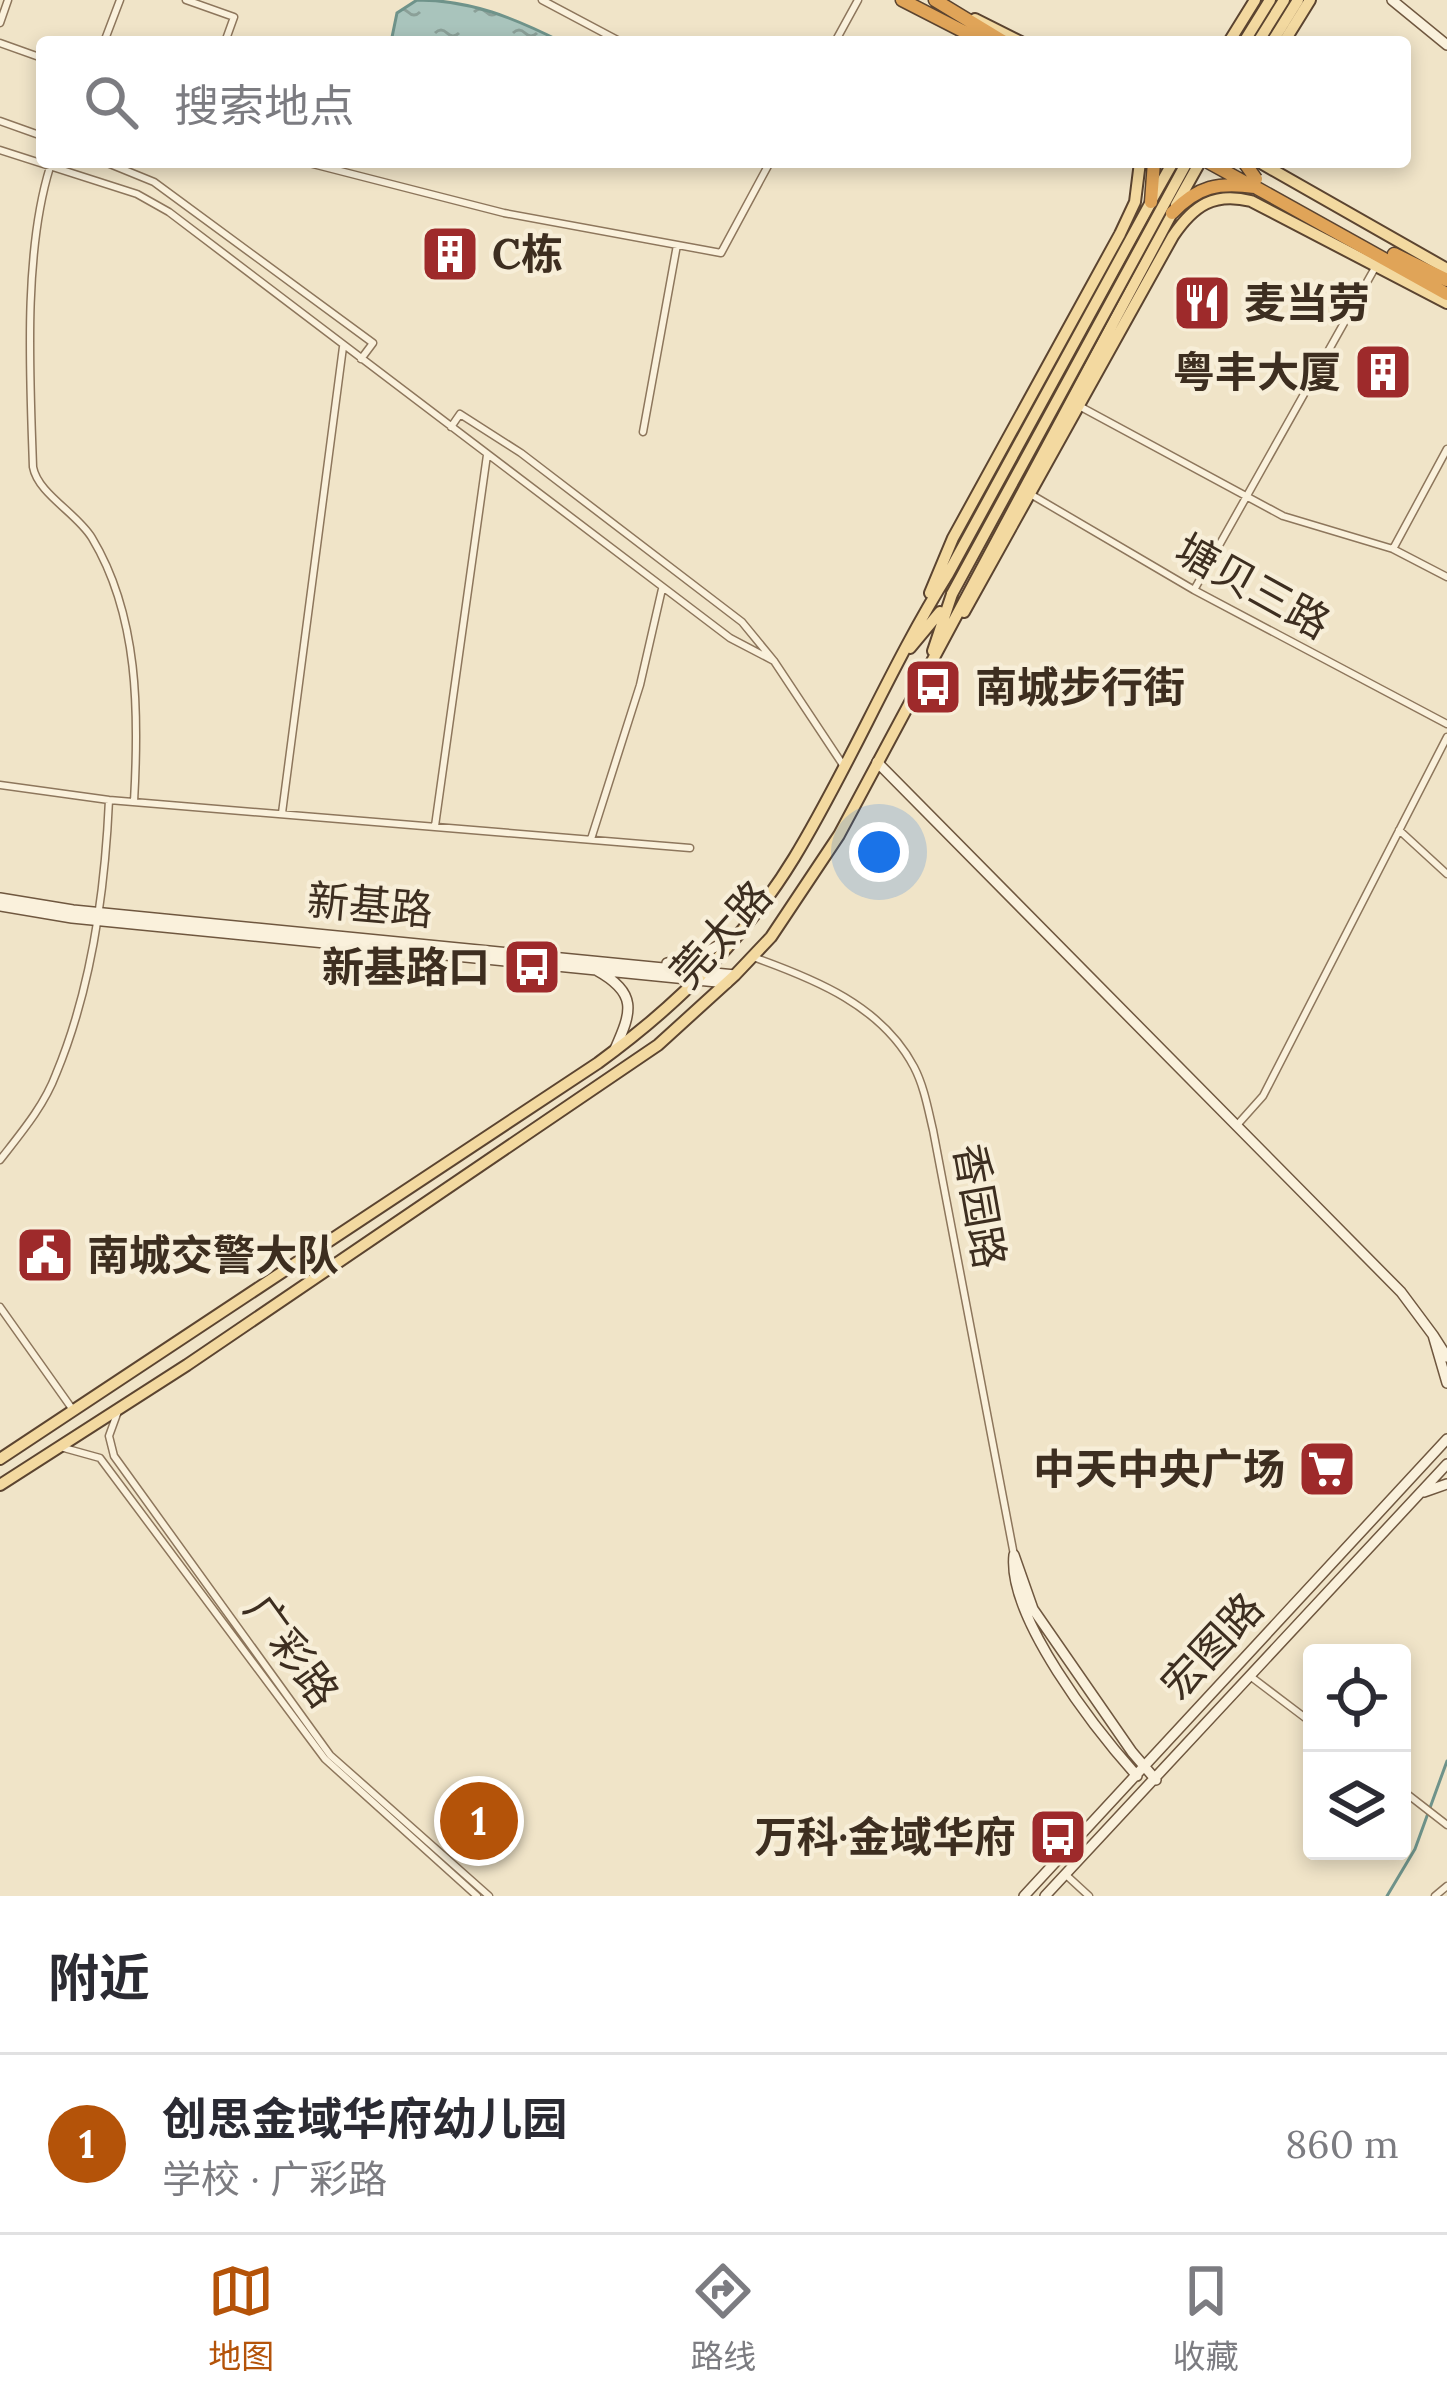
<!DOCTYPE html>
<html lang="zh">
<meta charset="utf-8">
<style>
body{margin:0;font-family:Lora,"Noto Sans SC",serif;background:#f2f2f3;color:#2b2b33}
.controls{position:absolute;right:36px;bottom:36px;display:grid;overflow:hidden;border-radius:12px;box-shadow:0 6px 18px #0003}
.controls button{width:108px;height:108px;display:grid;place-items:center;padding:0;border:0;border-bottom:3px solid #e1e1e2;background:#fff;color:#2b2b33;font:60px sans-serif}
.you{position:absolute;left:879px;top:852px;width:42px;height:42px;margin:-30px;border:9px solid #fff;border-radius:50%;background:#1a73e8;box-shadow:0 0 0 18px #1a73e833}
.badge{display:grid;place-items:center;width:78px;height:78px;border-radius:50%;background:#b45309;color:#fff;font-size:39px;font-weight:700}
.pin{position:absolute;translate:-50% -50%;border:6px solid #fff;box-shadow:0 3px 12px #0006}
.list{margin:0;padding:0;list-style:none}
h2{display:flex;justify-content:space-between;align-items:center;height:156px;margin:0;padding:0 48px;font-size:51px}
h2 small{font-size:39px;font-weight:400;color:#7c7c81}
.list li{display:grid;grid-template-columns:78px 1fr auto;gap:36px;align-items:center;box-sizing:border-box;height:180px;padding:0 48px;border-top:3px solid #e1e1e2}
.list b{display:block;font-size:45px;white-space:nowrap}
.list p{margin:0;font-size:39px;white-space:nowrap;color:#7c7c81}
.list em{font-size:39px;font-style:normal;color:#7c7c81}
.icon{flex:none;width:66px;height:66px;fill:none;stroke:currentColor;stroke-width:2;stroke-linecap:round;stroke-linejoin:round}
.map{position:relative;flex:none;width:1447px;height:1896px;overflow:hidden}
.search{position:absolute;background:#fff;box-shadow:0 6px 18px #0003;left:36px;right:36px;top:36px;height:132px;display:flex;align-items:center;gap:30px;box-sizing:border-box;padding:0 42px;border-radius:12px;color:#7c7c81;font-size:45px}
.sheet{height:336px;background:#fff}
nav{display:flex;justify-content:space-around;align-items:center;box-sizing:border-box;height:168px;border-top:3px solid #e1e1e2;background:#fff;font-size:33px;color:#7c7c81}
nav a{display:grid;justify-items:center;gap:6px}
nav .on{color:#b45309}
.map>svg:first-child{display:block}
.water{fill:url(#water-ripples);stroke:#6f938a;stroke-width:3}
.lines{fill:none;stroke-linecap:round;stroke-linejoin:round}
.stream{stroke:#6f938a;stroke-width:3}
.street-casing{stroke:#8d765c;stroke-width:9}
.secondary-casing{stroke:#6f573f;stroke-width:12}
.primary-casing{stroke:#5b4430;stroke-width:14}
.highway-casing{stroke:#5b4430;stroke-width:15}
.street{stroke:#faf1dc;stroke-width:6}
.secondary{stroke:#faf1dc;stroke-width:9}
.primary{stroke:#f3d9a0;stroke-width:10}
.highway{stroke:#e0a458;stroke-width:12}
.primary-bridge-casing{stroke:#5b4430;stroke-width:14;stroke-linecap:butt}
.highway-bridge-casing{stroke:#5b4430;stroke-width:15;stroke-linecap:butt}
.primary-bridge{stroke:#f3d9a0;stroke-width:10}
.highway-bridge{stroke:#e0a458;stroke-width:12}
.labels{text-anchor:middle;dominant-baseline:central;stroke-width:9;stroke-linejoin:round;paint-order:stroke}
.poi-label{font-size:42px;font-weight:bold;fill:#3d2e20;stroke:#f7eed8;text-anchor:start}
.street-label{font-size:42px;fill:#3d2e20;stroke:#f7eed8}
</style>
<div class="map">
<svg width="1447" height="1896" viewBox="0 0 1447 1896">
<defs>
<pattern id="water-ripples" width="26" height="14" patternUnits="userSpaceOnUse" patternTransform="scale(3)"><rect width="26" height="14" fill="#a9c4bc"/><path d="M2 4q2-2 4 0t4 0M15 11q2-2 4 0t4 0" fill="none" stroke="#8ba098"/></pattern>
</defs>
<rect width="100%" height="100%" fill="#f0e4c8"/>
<path class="water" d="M417,0C471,0 514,18 562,42H391L397,13Z"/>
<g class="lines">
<path class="stream" d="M1387,1896L1415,1849L1447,1761"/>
<g class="street-casing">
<path id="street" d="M186,0L234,17L225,42
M542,0L621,42
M0,23L8,0
M104,42L120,0
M835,42L858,0
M0,43L42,58
M0,121L42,136
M0,150L137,194L169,212L730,638L774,661
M105,162L154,182L373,343L361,359
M305,162L504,213L721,253L770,162
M50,167C23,254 30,376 33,467C38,494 77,513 92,538C139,616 139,713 134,802
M1081,407L1283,516L1393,549L1447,577
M451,427L460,414L521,453L742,622L774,661L843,765
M643,432L677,245
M1032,495L1194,590L1447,724
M1393,549L1447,449
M1194,590L1376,266
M0,785L109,800L690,848
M282,813L343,347
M435,826L487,455
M1399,830L1447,874
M591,839L640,685L662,589
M753,957C815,979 882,1006 914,1067C924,1086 928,1109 933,1130L1014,1555
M1238,1124L1263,1096L1447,737
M0,1160C21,1133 44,1106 56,1074C91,990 105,891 109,800
M0,1307L73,1410
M117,1414L109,1436L114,1456L330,1755L489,1896
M64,1448L100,1458L325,1759L477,1896
M1250,1676L1312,1723
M1402,1790L1447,1825
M1065,1874L1089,1896
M1435,1896L1447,1886"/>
</g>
<g class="secondary-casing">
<path id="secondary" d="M1392,0L1447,45
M877,762L1401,1292L1433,1335
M0,898L73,910L735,975
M0,906L72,918L727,983
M667,963L704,953L734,937
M596,970C638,993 632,1011 615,1049
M1447,1357L1433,1335L1447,1383
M1424,1492L1447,1484
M1014,1555C1007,1617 1096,1730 1137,1776
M1014,1555L1033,1609L1132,1752L1156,1780
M1024,1896L1447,1439
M1045,1896L1447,1464"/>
</g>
<g class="primary-casing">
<path id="primary" d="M975,19L1021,42
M1229,42L1255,0
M1244,42L1270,0
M1258,42L1284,0
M1272,42L1298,0
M1284,42L1310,0
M1259,162L1447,269
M930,593L953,538L1120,234L1135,202L1140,162
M964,612L1173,236C1194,205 1214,192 1251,201L1447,303
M910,648L940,612
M933,651L952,594
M0,1459L598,1063C675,1007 744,940 794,858C850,766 891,665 948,574L1151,202
M0,1485L187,1365L658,1045L735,975L771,937L839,835L1172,213"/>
</g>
<g class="highway-casing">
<path id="highway" d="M902,0L984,42
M935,0L1004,42
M1255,187L1447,294
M1394,254L1447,280"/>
</g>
<use href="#street" class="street"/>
<use href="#secondary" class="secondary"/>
<use href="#primary" class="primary"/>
<use href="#highway" class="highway"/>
<g class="primary-bridge-casing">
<path id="primary-bridge" d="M1151,201L1173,162
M1176,205L1200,162
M952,594L1187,162"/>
</g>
<g class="highway-bridge-casing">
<path id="highway-bridge" d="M1208,162L1248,184
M1244,162L1256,179
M1151,202L1154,162
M1172,213C1198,186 1218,182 1255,187"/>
</g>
<use href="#primary-bridge" class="primary-bridge"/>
<use href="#highway-bridge" class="highway-bridge"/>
</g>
<defs>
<g id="building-square" transform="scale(3)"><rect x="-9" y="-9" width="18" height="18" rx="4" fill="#9e2a2b" stroke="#f7eed8"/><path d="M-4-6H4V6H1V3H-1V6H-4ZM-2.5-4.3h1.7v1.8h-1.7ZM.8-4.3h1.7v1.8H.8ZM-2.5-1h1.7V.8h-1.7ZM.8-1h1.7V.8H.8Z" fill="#fff"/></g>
<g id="restaurant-square" transform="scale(3)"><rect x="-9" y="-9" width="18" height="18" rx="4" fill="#9e2a2b" stroke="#f7eed8"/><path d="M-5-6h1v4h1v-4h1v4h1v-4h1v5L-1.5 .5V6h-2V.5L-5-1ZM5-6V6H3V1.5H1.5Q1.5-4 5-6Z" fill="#fff"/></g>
<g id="bus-square" transform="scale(3)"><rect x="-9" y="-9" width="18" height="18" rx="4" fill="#9e2a2b" stroke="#f7eed8"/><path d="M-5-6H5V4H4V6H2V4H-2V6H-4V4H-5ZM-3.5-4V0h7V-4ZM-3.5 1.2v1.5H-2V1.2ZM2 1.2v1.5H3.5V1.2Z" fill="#fff"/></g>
<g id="civic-square" transform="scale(3)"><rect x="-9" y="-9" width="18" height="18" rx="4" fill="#9e2a2b" stroke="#f7eed8"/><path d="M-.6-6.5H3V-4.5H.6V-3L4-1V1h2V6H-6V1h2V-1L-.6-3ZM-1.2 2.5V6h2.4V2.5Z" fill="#fff"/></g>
<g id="supermarket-square" transform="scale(3)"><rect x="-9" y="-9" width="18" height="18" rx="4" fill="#9e2a2b" stroke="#f7eed8"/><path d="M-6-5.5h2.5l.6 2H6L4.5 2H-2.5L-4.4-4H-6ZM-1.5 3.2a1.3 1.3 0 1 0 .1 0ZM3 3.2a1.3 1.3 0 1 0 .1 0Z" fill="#fff"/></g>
</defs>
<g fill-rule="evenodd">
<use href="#building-square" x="450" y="254"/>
<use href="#restaurant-square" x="1202" y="303"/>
<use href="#building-square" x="1383" y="372"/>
<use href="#bus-square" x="933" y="687"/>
<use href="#bus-square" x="532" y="967"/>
<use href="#civic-square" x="45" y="1255"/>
<use href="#supermarket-square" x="1327" y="1469"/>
<use href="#bus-square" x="1058" y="1837"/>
</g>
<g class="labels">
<g class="poi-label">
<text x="492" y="254">C栋</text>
<text x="1244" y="303">麦当劳</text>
<text x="1341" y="372" text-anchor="end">粤丰大厦</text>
<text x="975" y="687">南城步行街</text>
<text x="490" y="967" text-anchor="end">新基路口</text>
<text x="87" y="1255">南城交警大队</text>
<text x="1285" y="1469" text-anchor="end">中天中央广场</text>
<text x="1016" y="1837" text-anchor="end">万科·金域华府</text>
</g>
<g class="street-label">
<text transform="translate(1253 586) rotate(29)">塘贝三路</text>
<text transform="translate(370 905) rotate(5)">新基路</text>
<text transform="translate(721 934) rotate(-48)">莞太路</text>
<text transform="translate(980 1206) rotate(80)">香园路</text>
<text transform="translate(1212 1646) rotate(-47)">宏图路</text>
<text transform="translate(292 1651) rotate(54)">广彩路</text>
</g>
</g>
</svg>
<div class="controls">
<button><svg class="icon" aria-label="locate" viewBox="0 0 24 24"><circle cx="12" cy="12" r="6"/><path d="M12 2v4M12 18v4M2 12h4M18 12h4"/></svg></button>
<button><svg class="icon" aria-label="layers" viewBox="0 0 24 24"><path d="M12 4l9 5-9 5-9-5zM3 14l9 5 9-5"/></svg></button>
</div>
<div class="you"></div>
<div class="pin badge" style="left:479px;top:1821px">1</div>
<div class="search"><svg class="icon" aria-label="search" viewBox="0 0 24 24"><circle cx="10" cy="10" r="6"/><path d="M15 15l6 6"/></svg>搜索地点</div>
</div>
<section class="sheet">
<h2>附近<small></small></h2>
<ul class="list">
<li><span class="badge">1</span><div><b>创思金域华府幼儿园</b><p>学校 · 广彩路</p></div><em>860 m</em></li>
</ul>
</section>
<nav>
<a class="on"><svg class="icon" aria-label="map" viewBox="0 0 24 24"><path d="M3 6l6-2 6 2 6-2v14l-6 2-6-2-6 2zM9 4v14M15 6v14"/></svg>地图</a>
<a><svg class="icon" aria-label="directions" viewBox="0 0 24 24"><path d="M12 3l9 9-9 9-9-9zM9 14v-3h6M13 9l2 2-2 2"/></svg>路线</a>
<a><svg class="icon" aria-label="saved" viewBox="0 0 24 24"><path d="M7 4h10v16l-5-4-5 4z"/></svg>收藏</a>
</nav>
